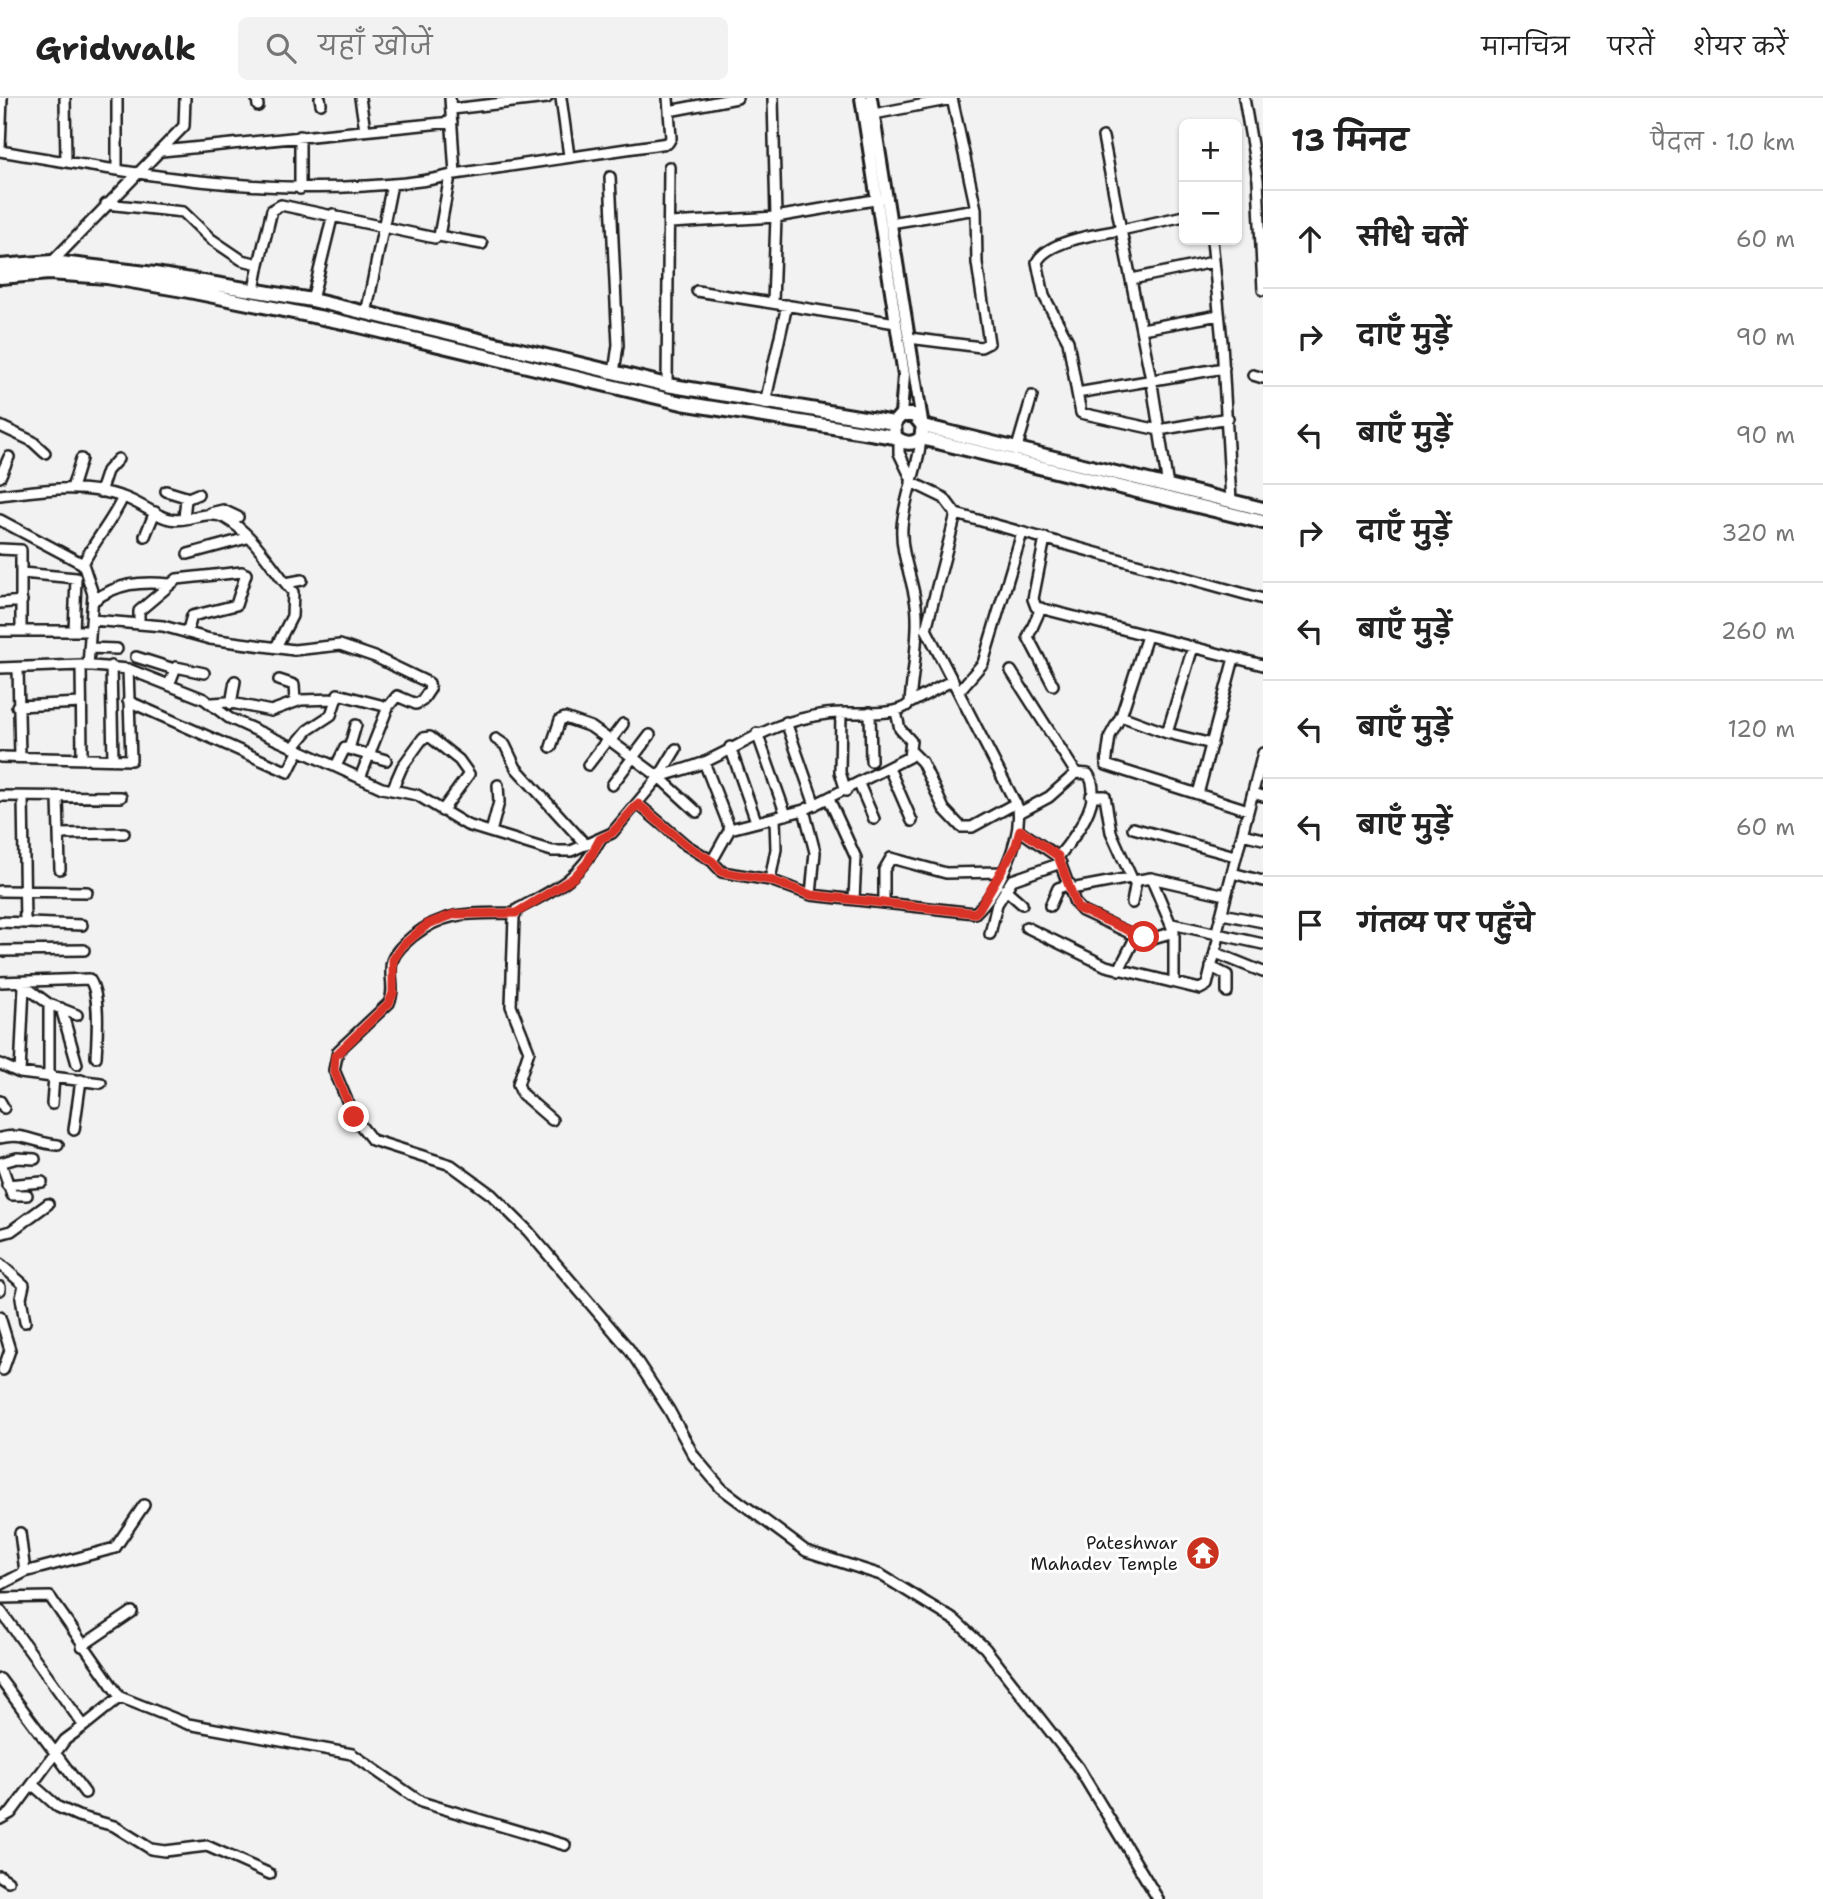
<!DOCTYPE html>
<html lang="hi">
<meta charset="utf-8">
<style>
body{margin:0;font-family:"Shantell Sans","Playpen Sans Deva",sans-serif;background:#f2f2f2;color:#222}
.controls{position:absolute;right:21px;top:21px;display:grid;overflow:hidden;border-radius:10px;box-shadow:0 2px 5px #0004}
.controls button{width:63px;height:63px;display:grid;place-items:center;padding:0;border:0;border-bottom:2px solid #e0e0e0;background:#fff;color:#222;font:35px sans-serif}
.stop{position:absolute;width:21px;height:21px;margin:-16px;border:5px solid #d93025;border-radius:50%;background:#fff}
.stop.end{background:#d93025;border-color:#fff;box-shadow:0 2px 7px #0008}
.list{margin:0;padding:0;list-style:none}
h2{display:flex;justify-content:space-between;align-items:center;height:91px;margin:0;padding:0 28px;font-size:30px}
h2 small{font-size:23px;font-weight:400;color:#767676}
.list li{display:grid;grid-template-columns:46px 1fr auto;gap:21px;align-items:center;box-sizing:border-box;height:98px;padding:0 28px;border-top:2px solid #e0e0e0}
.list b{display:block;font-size:26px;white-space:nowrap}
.list em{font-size:23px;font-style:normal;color:#767676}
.icon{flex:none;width:38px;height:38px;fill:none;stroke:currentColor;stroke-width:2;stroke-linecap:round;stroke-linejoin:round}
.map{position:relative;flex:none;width:1263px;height:1801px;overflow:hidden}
header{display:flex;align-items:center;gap:42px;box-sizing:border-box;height:98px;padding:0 35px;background:#fff;border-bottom:2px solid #e0e0e0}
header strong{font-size:33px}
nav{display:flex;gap:38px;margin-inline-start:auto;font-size:24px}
.search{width:490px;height:63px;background:#f2f2f2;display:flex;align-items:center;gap:18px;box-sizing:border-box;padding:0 24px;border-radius:10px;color:#767676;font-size:26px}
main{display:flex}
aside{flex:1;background:#fff}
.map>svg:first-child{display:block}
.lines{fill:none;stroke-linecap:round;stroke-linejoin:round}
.minor-casing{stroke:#1c1c1c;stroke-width:14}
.tertiary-casing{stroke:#1c1c1c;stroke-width:16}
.secondary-casing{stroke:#1c1c1c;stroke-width:18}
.minor{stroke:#fff;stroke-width:9}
.tertiary{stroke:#fff;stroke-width:10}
.secondary{stroke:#fff;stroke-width:12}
.route{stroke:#d93025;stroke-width:9}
.labels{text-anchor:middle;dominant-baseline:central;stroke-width:6;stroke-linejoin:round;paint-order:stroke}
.poi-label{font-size:18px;fill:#1c1c1c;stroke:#fff;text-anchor:end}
</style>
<header>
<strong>Gridwalk</strong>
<div class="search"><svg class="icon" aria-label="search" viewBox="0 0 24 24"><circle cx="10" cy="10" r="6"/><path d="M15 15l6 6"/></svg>यहाँ खोजें</div>
<nav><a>मानचित्र</a><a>परतें</a><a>शेयर करें</a></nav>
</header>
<main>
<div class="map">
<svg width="1263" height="1801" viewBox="0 0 1263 1801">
<rect width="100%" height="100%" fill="#f2f2f2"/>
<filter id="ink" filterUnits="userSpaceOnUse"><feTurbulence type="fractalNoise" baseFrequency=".0143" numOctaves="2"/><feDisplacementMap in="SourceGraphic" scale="14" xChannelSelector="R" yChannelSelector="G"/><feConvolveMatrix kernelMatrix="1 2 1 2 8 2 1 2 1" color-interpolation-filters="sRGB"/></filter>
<g filter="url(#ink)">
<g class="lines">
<g class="minor-casing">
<path id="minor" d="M65,0L66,64
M257,0L258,8
M320,0L321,6
M360,0L365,31
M561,0L569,58
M773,0L776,119L880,101
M1244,0L1258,82L1263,192
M452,11L547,0
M669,13L737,0
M874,16L952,1
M0,50L2,0
M0,53C121,73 243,96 365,88C395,86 427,84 455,76L450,0
M162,53L452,24
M117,71V0
M455,76L668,45L671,40L668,0
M610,79L618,247L614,275
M300,91V38
M106,106L183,114L211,141L242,162L259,166L272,112L281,107L435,140L439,138L450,78
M670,125L776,119L773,205
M890,125L976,111L952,0
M439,138L482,146
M1212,142L1222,244L1231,403
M52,164L184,28L185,0
M1132,181L1213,164
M254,192L259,166
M697,193L896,225
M312,202L333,116
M366,216L392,86
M1142,231L1219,217
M909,240L981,249L989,245L977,165L976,111
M1224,270L1077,295L1081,315L1159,332L1228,320
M1253,277L1263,280
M667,287L669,69
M1077,295L1068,243L1044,198L1037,164C1048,142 1099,136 1121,132L1103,39
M765,305L787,207
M0,328L32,343L45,355
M899,342V355L911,380
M1016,353L1032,298
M0,379L9,359
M911,384L944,400L956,416L1263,501
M1168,389L1152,286L1121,132L1184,118
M72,390L81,361
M166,393L189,400
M100,394L107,373L118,361
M0,397C42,392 82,385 123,399C138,404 152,415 166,420C185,427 205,410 225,420C255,437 271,469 293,494L292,518L276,549
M210,415L223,412L238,419
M184,420L186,401L198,396
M0,422L83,466L93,496L88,568
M145,438L155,414
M1045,440L1033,501L1036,509L1263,567
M0,451L21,452V532
M188,456L247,440
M83,466C95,441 112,424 123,399
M22,475L76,480L74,533
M286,485L302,482
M93,503C118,485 140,483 170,486
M0,505L22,503
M1041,510L1028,539L1053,587
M92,522L163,528L210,541L294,552L340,547L375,559L429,585L430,591L422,603L416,606L397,598L388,609L338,596L331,617L308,632L293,650
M139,525V513L177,481L242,474
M0,533H90
M187,535L192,518L236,507L246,476
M1147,538L1121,618L1110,638L1106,667L1248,712
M89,550L117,551
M136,559L174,571
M81,567L82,659
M111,568L113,662
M0,570L81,567L128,571L204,601L229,620L382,690L417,697L467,727L552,753H571L612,735L659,679L676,651
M18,570L20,659
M1011,573L1076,675L1049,699L1019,715
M279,582L294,587L295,603
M169,587L176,569L204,575
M959,593L983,565L1022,435
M128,603L288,674L299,652
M213,605L227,604L271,613L301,602L336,601
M910,605L953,582
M231,606L235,583
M17,608L81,605
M870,614L871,663
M841,615L840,674L846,693
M1121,618L1167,635L1212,646
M786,624L815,707
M757,635L786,717
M1167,635L1193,549
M496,641L505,647L516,670L586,747
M611,642L623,626
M551,649L560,622L565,620L591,629L608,641
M730,649L756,723
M349,651L356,627
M912,654L922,664L944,711L961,729H972L1016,705
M0,659L131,662L128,571
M704,664L730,731L804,712L909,659L911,643L900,631L896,614
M588,667L608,641L659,679C674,674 691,670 705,664C752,642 772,624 826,616C848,612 895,621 910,605C912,577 918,548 917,519C917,489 900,460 902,429C904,398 919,370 921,340
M336,668L345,650L386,662
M889,670L912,723
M659,679L697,714
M360,680L388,609
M859,686L874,721
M612,687L650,637
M392,692L402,669L423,640L430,639L459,662L469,676L442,713
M1253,695L1263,698
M1198,696L1234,560
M0,698L121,699
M1091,698H1105L1111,734L1133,783L1151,780L1226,797
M23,699L25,825
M58,700L60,771
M829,701L856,760L854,801
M638,706L686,747L712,763L722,774L770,782
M804,712L815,754L811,797
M775,721L776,751L770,782L811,797L975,815C999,793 1022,742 1018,710L926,531L956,416
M1133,730L1235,758
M1019,732L1058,759C1074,740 1105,701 1088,676L1076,675
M491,734L499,704L498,687
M59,736L124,735
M1242,736L1263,741
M1058,759L1075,805L1082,813L1136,838L1153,840L1174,834
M712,763L730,731
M1232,775L1263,783
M1151,780L1174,834V884
M1005,791L1022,806
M1071,791L1130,780
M0,793L87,794
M884,804V772L891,760L946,775L1001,774
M1132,805L1136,783
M1050,808L1058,790L1070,786
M516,815C475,816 447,811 413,838C405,845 396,852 392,863C388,877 396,891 389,905L338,953L334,972L354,1019L372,1042L451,1067L492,1097L528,1133L629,1251L669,1312L694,1358L721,1390L806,1453L881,1477L956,1523L985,1550L1078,1669L1158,1801
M1222,816L1263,824
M0,824L82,827
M1172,826L1263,846
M1026,829L1106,868L1200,891L1207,887L1219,838
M990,836L997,806L1012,782L1061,765
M1216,837L1263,655
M0,853L84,852
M1216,855L1263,874
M1211,869L1227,877V894
M1119,872L1136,838
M0,884L89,881C101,895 97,940 96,959
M22,886L49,906L77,917
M61,910L77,966
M0,966L20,975L101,985
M20,975L24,888
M49,979V906
M0,1003L4,1010
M52,1006L54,979
M552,1022L522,996L518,986L529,953L511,908L514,819L518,811C559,789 576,783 600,742
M74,1032L81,982
M0,1040C24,1034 34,1045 58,1047
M0,1065L17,1060L35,1061
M1,1065L12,1097H27
M7,1087L42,1084
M0,1136L11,1133L48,1106
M0,1166L24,1187L21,1200L25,1224
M0,1189V1192
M0,1219L10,1252L3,1272
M20,1435L25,1474
M0,1487L25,1474L115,1450L144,1407
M0,1500L50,1499L120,1599
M0,1512L84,1628L65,1642L11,1715L0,1721
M82,1548L132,1514
M0,1581L85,1695
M84,1628L120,1599L188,1626L352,1656L421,1704L565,1747
M33,1687L58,1709L78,1718L114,1728L151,1751L165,1753L207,1748L270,1776
M0,1778L8,1783"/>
</g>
<g class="tertiary-casing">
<path id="tertiary" d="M861,0L904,277L901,317
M871,0L922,323"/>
</g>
<g class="secondary-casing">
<path id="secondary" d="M0,168L52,164L155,176L312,202L667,287L894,325
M0,179L49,175L107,179L189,193L338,223L682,305L895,339
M923,328L1263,411
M921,340L923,328L914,317H901L894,325L895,339C905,346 912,347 921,340L1263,424"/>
</g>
<use href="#minor" class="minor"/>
<use href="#tertiary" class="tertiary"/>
<use href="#secondary" class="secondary"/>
</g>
</g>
<g class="lines" filter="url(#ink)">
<path class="route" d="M354,1019L334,972L335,958L389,905L393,895V862L402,848L428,826L455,816L516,815L573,780L587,765L600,741L612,735L638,706L686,747L712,763L722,774L770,782L811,797L975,815L979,811L1016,747L1020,732L1058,758L1077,810L1144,839"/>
</g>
<defs>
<g id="temple-disc" transform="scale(1.75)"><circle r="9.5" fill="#c8321e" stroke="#fff"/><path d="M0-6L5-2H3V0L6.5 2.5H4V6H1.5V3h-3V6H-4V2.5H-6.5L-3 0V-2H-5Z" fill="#fff"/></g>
</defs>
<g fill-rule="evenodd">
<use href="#temple-disc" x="1203" y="1455"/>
</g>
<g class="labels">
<g class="poi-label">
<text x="1178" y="1445">Pateshwar<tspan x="1178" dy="21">Mahadev Temple</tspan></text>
</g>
</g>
</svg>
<div class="controls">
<button>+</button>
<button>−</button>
</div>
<div class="stop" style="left:1144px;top:839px"></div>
<div class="stop end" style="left:354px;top:1019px"></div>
</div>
<aside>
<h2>13 मिनट<small>पैदल · 1.0 km</small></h2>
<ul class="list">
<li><svg class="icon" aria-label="ahead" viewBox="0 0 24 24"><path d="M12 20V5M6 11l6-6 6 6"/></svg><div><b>सीधे चलें</b></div><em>60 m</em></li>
<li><svg class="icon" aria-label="right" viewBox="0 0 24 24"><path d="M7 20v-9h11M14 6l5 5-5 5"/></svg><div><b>दाएँ मुड़ें</b></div><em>90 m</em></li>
<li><svg class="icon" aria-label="left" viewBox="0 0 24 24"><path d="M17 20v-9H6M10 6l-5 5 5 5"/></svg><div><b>बाएँ मुड़ें</b></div><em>90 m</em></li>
<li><svg class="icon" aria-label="right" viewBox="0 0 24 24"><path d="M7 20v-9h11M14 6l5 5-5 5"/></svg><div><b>दाएँ मुड़ें</b></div><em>320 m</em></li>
<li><svg class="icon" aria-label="left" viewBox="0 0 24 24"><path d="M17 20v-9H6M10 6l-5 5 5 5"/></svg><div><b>बाएँ मुड़ें</b></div><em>260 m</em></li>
<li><svg class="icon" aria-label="left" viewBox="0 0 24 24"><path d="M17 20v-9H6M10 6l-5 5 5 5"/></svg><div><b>बाएँ मुड़ें</b></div><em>120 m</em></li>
<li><svg class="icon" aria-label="left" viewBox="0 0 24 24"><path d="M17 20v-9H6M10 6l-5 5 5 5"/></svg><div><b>बाएँ मुड़ें</b></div><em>60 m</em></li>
<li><svg class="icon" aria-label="arrive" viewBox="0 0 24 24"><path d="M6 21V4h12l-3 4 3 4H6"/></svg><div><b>गंतव्य पर पहुँचे</b></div></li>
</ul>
</aside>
</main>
